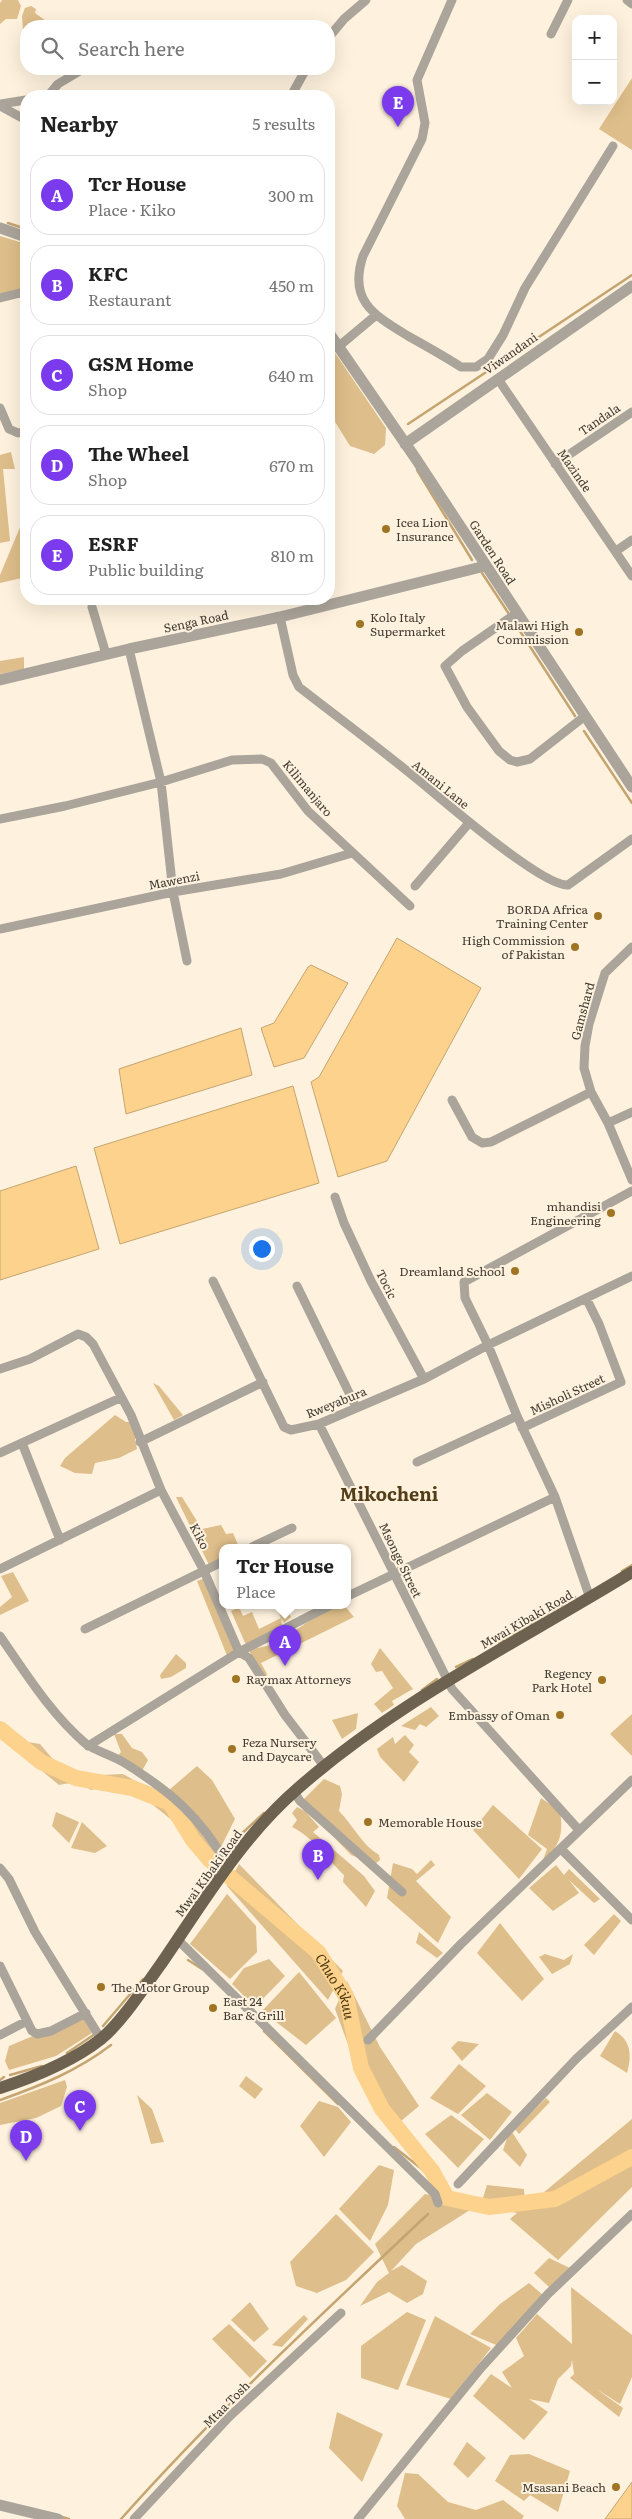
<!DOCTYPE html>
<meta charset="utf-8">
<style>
body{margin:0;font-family:Literata,serif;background:#f2f2f2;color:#222}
.controls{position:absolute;right:15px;top:15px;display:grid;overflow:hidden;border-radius:10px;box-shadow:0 5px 20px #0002}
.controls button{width:45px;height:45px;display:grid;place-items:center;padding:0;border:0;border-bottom:1px solid #e0e0e0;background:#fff;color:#222;font:25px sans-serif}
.you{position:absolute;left:261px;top:1248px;width:18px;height:18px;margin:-12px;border:4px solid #fff;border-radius:50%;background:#1a73e8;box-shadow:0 0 0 8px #1a73e833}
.badge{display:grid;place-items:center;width:32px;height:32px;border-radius:50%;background:#7c3aed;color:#fff;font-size:16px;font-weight:700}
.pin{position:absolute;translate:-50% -41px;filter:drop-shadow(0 1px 2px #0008)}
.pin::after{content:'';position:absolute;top:26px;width:18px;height:15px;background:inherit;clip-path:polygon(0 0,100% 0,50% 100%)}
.popup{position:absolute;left:219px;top:1544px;width:132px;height:65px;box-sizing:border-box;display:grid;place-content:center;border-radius:10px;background:#fff;filter:drop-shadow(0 1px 4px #0005);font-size:16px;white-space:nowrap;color:#767676}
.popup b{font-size:19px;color:#222}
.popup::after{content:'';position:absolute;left:50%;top:100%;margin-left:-10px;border:10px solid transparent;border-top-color:#fff}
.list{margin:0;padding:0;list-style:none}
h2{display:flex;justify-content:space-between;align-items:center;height:65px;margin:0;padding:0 20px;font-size:21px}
h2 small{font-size:16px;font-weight:400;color:#767676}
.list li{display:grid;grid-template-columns:32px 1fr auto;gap:15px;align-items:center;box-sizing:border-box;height:80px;margin:0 10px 10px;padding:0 10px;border:1px solid #e0e0e0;border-radius:20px}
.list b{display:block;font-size:19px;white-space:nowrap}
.list p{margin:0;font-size:16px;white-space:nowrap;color:#767676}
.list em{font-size:16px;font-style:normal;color:#767676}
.icon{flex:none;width:28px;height:28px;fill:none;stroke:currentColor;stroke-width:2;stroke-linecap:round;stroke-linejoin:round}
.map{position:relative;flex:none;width:632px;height:2519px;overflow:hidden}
.search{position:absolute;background:#fff;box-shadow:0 5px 20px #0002;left:20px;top:20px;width:315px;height:55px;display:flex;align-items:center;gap:12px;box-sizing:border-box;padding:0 18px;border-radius:20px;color:#767676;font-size:19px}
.panel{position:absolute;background:#fff;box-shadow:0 5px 20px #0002;left:20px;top:90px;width:315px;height:515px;border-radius:20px}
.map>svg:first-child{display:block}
.green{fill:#debe8a}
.water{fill:#fcd28c;stroke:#c4a571}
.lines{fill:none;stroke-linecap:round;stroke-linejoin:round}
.stream{stroke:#c4a571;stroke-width:2.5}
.river{stroke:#fcd28c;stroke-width:16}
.minor{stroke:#aaa49a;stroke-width:9}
.tertiary{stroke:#aaa49a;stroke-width:11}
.primary{stroke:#6d6250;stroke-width:12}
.poi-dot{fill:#9f7524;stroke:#fef2de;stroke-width:2}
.labels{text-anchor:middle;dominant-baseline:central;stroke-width:4;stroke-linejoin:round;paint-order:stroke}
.street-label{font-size:12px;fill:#413b31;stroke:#fef2de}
.poi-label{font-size:12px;fill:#413b31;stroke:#fef2de;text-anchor:end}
.water-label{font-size:14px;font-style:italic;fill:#4d3811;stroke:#fef2de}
.district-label{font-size:18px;font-weight:bold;fill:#513d17;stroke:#fef2de}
</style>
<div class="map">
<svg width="632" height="2519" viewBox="0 0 632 2519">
<rect width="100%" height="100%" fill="#fef2de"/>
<path class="green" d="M2,0H18L21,6L17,19H6L0,24V3Z
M31,6L36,9L35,13L49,23L48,26H26V33L23,31L22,16L25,8Z
M632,78V150L599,129Z
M0,236L26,244V288L0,294Z
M329,344L386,428L385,445L374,454L350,446L329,412Z
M11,452L15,469H3L10,541L0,543V455Z
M26,513V577L0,583V575Z
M24,657V669L0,674V661Z
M153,1383L159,1386L183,1415L174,1420Z
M115,1415L126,1422H133L141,1430L135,1439L137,1449L119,1458L95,1463L92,1474L75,1473L60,1466L65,1458Z
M176,1497H182L202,1529L221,1525L226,1534L233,1533L239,1547H222V1560L210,1567Z
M13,1572L29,1601L0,1615V1607L12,1597L1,1576Z
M205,1578L239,1649L228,1658L197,1581Z
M275,1605H285L291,1617L284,1623L281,1618L282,1625L246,1645L231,1611L239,1607L243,1616L252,1612L259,1629L281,1618Z
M333,1605H344L354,1617L261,1663L267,1674L264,1685L249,1650L275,1644Z
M380,1648L413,1689L392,1701L394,1705L382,1713L374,1704L393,1688L382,1671L376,1672L371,1664Z
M176,1654L186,1663V1668L171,1677L161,1679L160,1675Z
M431,1707L439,1716L426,1727L420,1724L415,1730L401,1726Z
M358,1713L356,1729L342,1739L332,1720Z
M632,1714V1756L610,1734Z
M114,1734H122L132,1748L142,1752L148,1760L142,1771L117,1757L121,1752Z
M405,1735L414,1745L409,1752L419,1762L404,1782L380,1757L377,1749L393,1737L395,1744Z
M2,1738L40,1744L57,1764L79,1776L123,1774L162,1796L197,1766L212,1780L235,1819L212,1865L183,1829L143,1797L102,1787L91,1790C80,1782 72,1782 59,1785Z
M324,1779L340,1786L342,1794L339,1811C353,1825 362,1845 379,1855L380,1860L375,1864L351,1855L307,1809L304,1799Z
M541,1798L560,1811C564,1837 559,1845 542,1863L547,1849L528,1835Z
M493,1805L542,1849L519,1879L473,1830Z
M297,1807L305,1811L319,1827L313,1832L364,1876L375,1891L366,1907L343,1882L344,1875C327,1859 313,1837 292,1827L297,1820L292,1813Z
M56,1812L79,1822L69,1843L52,1826Z
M82,1822L107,1846L95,1853L71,1848Z
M431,1860L435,1865L416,1881L451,1917L438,1943L387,1898L393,1863L412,1869L417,1874Z
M239,1864L343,1971L328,2000L227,1886Z
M556,1865L564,1875L569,1869L600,1899L594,1903L569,1880L579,1893L553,1911L529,1888Z
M227,1894L256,1926L257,1952L230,1979L190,1944Z
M614,1914L621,1921L594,1955L584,1945Z
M500,1923L544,1979L522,2001L477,1953Z
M419,1932L443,1953L437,1958L416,1943Z
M545,1954L564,1960L573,1954L570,1964L552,1974L539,1957Z
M269,1959L285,1976L255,2007L232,1984L244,1968Z
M299,1972L336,2018L306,2045L262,2011Z
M347,1981L380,2047L419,2106L401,2121L380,2097L366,2059L356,2066L335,2009Z
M83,2015L92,2033L56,2056L9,2070L5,2061L9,2046Z
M615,2031C631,2041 632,2054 627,2073L600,2056Z
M458,2041L479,2044L462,2061L451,2048Z
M459,2064L486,2086L458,2114L430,2098Z
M246,2076L263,2089L255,2099L239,2086Z
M65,2080L67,2087L61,2106L36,2118L0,2125V2103Z
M487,2093L512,2112L490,2140L461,2115Z
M137,2095L152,2109L164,2142L151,2144Z
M546,2098L550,2102L519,2134L515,2129Z
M319,2101L338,2107L351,2122L324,2157L300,2126Z
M451,2115L484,2139L458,2168L425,2134Z
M632,2119V2187L558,2260L510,2219L517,2213L501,2210L482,2201L487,2185L524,2189L525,2208Z
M510,2129L527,2155L520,2167L503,2150Z
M379,2165L394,2170L388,2205L370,2241L339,2209Z
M425,2194L478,2205L416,2244L391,2271L402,2265L427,2281L423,2294L407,2303L389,2292L360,2306L377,2282L389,2273L375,2244Z
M336,2214L374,2252L346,2280L317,2293L296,2286L290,2262Z
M549,2258L570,2268L549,2287L534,2273Z
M529,2283L543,2295L501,2347L470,2334L500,2304Z
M571,2287L632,2335V2377L620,2404L595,2388L623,2408L619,2417L570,2378L574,2374L572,2360L571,2366L558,2379L549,2403L529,2399L548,2412L524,2440L473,2396L491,2374L512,2388L502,2372L524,2356L516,2338L537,2314L572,2344Z
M250,2302L269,2329L254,2342L231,2320Z
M407,2312L426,2320L398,2390L361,2378V2346Z
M304,2315L308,2319L282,2347L272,2345Z
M435,2316L491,2348L451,2399L406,2385Z
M229,2324L267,2361L250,2378L212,2339Z
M337,2412L383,2434L362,2482L329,2448Z
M467,2442L486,2458L468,2478L453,2464Z
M529,2454L570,2471L558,2512L530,2495L524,2501L495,2481L510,2455Z
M405,2473L418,2474L448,2502L476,2510L503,2500L524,2516L522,2519H405L397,2506Z"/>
<path class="water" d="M397,938L481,988L387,1161L338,1177L311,1082L319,1077Z
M311,965L348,983L304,1058L274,1067L261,1028L274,1023L308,967Z
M241,1028L252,1075L126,1114L119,1069Z
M293,1086L319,1183L120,1244L94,1148Z
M76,1166L99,1249L0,1280V1191Z
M632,2482V2519H605Z"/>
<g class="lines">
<path class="stream" d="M8,223L26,229
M408,424L632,275
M417,470L472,560
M482,573L509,614
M516,625L575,716
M584,731L632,803
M622,1571L632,1565
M499,1643L575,1597
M456,1667L473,1659
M422,1690L437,1679
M238,1837L264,1813
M192,1907L221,1860
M188,1960L202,1969
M103,2026L143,1979
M264,2031L338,2104
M67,2053L95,2034
M10,2075L42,2066
M0,2080L4,2077
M0,2100C40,2086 77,2071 111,2045
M394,2147L441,2184
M62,2517L69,2519
M121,2519C217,2411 323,2313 428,2214"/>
<path class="river" id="s1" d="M0,1729L41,1762L76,1778L132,1788L170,1803L193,1840L210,1860L318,1952L346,1996L361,2068L382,2109L432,2171L447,2198L489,2207L555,2199L632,2157"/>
<path class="minor" d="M452,0L417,80L425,123L422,139L363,256C348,301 374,315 408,336C426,346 444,356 461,367H476L488,359L503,335L525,288L613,146
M627,0L632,4
M551,34L568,0
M329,37L344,19L366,0
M48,96L58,84L83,69
M291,96L306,69
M0,104L26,100
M0,106L26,120
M0,298L20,293L26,295
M338,347L375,316
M498,379L632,576
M0,408L9,429L18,433L26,431
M555,464L632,412
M616,551L632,540
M92,607L106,654
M517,613L462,651L445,666L467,707L499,751L510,760L517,762L530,759L585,716
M280,617L293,675L299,687C340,719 382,750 422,783C446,803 543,887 568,885L632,839
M129,649L161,782L173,892L187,961
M0,819L65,806L161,782L232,760L262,759L271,763L308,811L410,906
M415,886L469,823
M0,929L173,892L281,874L352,853
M632,947L605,973L589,1024L585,1046L584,1068L591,1092L608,1123L632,1180
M452,1100L472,1137L482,1143L491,1142L591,1092
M608,1123L632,1112
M335,1197L344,1223L371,1281L424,1379
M213,1281L284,1427L291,1430L319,1424L424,1379L488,1345L632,1276
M297,1286L356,1407
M0,1369L30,1359L78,1334L86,1337L93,1344L131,1415L161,1490L204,1571L239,1652L249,1658L285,1715L324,1766
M319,1424L452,1689L579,1830
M522,1428L621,1382L599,1324L586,1298
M140,1442L263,1382
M22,1443L60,1540
M0,1453L120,1398
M417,1462L517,1416
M252,1547L292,1528
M0,1569L161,1490
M348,1596L555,1497
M590,1598L555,1497L517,1416L488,1345L465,1298L464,1282L632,1191
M85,1629L222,1562
M0,1636C26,1674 51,1714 86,1744C94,1750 113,1756 123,1762C170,1791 201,1817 228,1866
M88,1746L239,1652L331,1605
M294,1792L300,1801L402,1892
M561,1849L632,1920
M0,1868L9,1879L35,1932L101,2039
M177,1939L435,2194L438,2203
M0,1966L32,2031L37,2034L51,2031L86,2013
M0,2035L27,2021
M368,2040L461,1944L632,1780
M458,2184L576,2059L632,2007
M134,2519L229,2417L341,2313
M358,2519L481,2368L548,2294L632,2214"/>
<path class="tertiary" d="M0,228L26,237
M329,333L416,459L632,787
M405,444L632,286
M0,680L129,649L280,617L485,566
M0,2505L58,2519"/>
<path class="primary" d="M0,2088C34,2077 73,2061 101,2039C122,2022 145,1986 161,1964C202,1904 241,1838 296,1790C397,1701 518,1642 632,1572"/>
</g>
<g class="poi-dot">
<circle cx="386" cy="529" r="5"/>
<circle cx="360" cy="624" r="5"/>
<circle cx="579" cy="632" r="5"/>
<circle cx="598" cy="916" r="5"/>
<circle cx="575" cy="947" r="5"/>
<circle cx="611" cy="1213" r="5"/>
<circle cx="515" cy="1271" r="5"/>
<circle cx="236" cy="1679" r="5"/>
<circle cx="602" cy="1680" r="5"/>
<circle cx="560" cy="1715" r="5"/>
<circle cx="232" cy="1749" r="5"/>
<circle cx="368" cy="1822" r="5"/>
<circle cx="101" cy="1987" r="5"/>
<circle cx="213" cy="2008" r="5"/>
<circle cx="616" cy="2487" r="5"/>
</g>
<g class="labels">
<g class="street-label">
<text transform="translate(510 353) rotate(-35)">Viwandani</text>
<text transform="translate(599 419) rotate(-34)">Tandala</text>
<text transform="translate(575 470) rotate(55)">Mazinde</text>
<text transform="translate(493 552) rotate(57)">Garden Road</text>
<text transform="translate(196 621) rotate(-12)">Senga Road</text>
<text transform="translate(441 784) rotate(39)">Amani Lane</text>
<text transform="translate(308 788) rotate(50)">Kilimanjaro</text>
<text transform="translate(174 880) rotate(-11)">Mawenzi</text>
<text transform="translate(582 1011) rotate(-75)">Gamshard</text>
<text transform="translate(387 1284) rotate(63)">Tocic</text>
<text transform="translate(567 1394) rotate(-25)">Misholi Street</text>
<text transform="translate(336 1402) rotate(-22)">Rweyabura</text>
<text transform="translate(200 1536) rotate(62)">Kiko</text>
<text transform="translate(401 1560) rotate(64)">Msonge Street</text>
<text transform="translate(526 1619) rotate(-30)">Mwai Kibaki Road</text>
<text transform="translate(208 1873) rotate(-54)">Mwai Kibaki Road</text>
<text transform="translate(226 2404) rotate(-45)">Mtaa Tosh</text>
</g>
<g class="poi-label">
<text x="396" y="522" text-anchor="start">Icea Lion<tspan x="396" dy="14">Insurance</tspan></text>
<text x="370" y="617" text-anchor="start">Kolo Italy<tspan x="370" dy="14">Supermarket</tspan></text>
<text x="569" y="625">Malawi High<tspan x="569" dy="14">Commission</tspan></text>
<text x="588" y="909">BORDA Africa<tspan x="588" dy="14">Training Center</tspan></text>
<text x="565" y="940">High Commission<tspan x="565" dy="14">of Pakistan</tspan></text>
<text x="601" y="1206">mhandisi<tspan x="601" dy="14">Engineering</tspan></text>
<text x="505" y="1271">Dreamland School</text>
<text x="592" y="1673">Regency<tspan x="592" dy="14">Park Hotel</tspan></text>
<text x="246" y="1679" text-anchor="start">Raymax Attorneys</text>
<text x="550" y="1715">Embassy of Oman</text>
<text x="242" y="1742" text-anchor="start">Feza Nursery<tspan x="242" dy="14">and Daycare</tspan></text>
<text x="378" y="1822" text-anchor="start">Memorable House</text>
<text x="111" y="1987" text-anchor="start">The Motor Group</text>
<text x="223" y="2001" text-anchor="start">East 24<tspan x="223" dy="14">Bar &amp; Grill</tspan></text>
<text x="606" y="2487">Msasani Beach</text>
</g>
<g class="water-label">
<text stroke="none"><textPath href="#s1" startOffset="440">Chuo Kikuu</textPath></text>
</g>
<g class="district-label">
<text x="389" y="1493">Mikocheni</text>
</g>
</g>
</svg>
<div class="controls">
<button>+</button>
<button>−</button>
</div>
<div class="you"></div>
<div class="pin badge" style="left:285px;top:1666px">A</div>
<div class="popup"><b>Tcr House</b>Place</div>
<div class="pin badge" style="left:318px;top:1880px">B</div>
<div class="pin badge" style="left:80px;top:2131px">C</div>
<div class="pin badge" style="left:26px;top:2161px">D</div>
<div class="pin badge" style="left:398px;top:127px">E</div>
<div class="search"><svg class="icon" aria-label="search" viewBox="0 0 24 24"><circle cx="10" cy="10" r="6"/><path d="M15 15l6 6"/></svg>Search here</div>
<section class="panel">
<h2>Nearby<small>5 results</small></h2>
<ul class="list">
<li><span class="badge">A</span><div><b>Tcr House</b><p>Place · Kiko</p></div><em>300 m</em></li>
<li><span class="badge">B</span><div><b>KFC</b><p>Restaurant</p></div><em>450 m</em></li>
<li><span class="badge">C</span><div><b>GSM Home</b><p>Shop</p></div><em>640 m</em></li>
<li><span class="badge">D</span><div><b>The Wheel</b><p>Shop</p></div><em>670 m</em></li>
<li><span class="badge">E</span><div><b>ESRF</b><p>Public building</p></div><em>810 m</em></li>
</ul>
</section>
</div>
